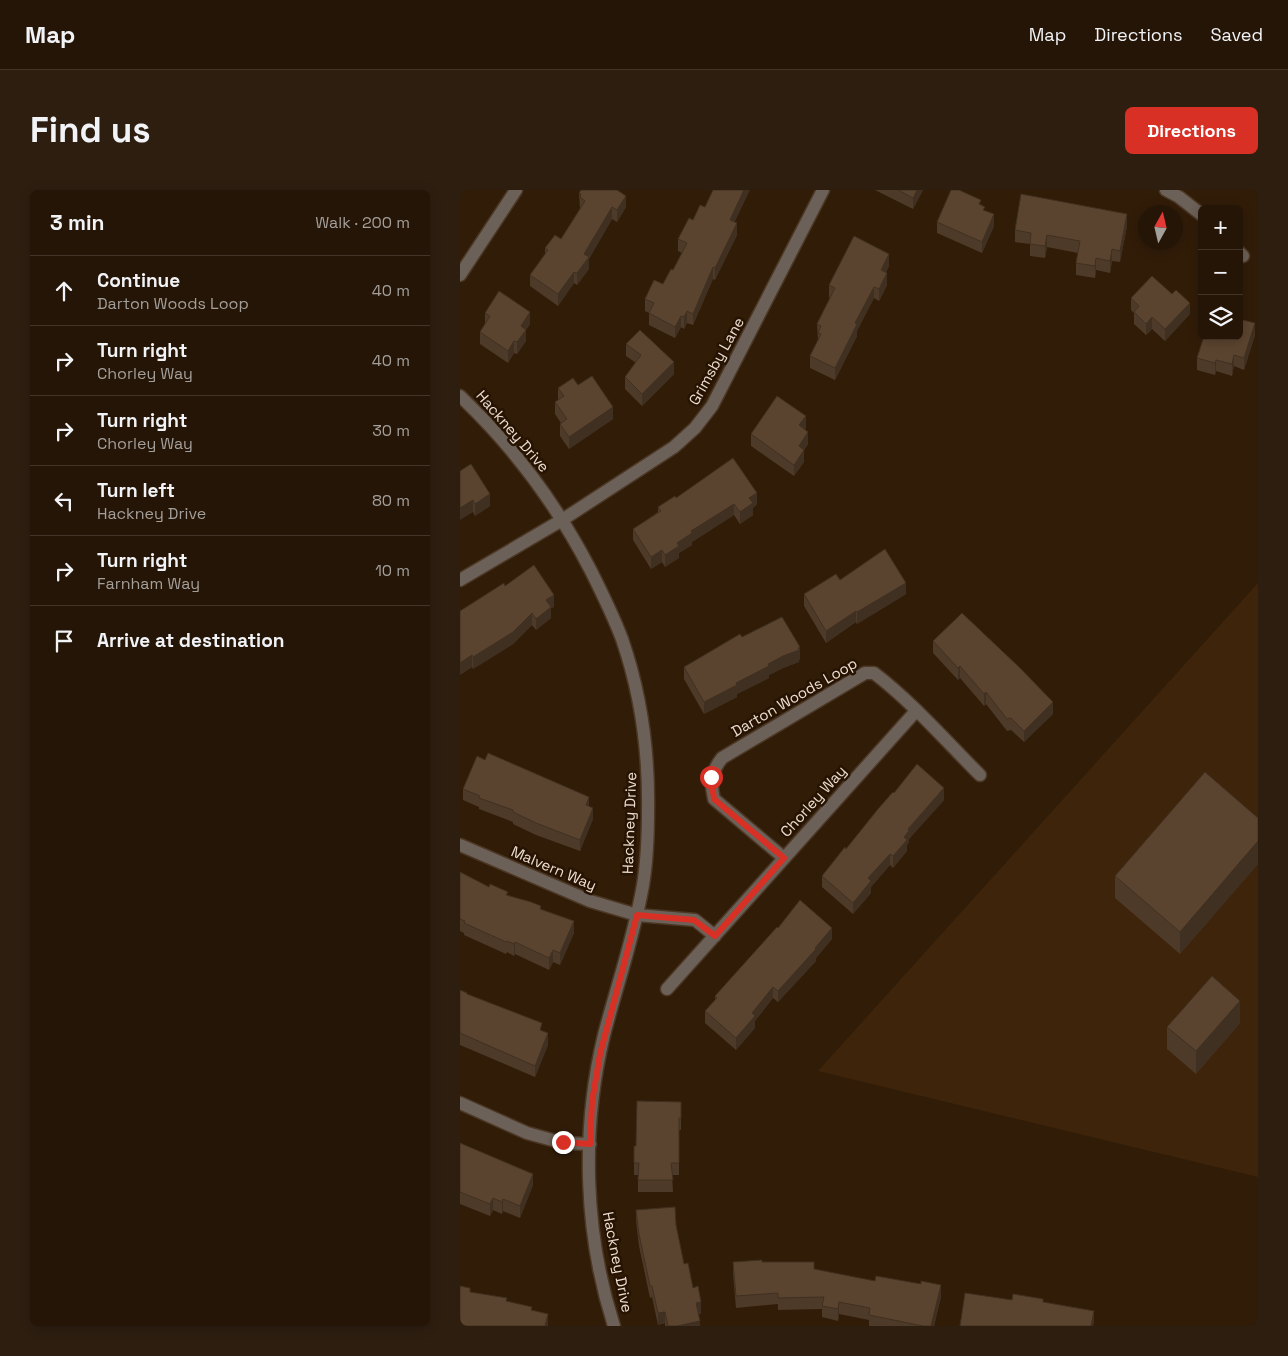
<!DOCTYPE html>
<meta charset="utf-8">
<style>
body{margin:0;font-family:"Space Grotesk",sans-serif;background:#2d1e10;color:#f1f3f6}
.controls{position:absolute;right:15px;top:15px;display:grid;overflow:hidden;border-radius:8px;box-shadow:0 2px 12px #0003}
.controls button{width:45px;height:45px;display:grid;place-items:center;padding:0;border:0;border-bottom:1px solid #423428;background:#251506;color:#f1f3f6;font:25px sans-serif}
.compass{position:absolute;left:678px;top:15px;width:45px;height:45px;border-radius:50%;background:#251506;box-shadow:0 2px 12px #0003;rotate:8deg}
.stop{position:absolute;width:15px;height:15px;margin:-11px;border:4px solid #d93025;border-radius:50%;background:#fff}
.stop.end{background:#d93025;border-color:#fff;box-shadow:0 1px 5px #0008}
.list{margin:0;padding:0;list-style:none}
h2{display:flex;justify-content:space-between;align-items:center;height:65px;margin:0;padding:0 20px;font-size:21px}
h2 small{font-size:16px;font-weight:400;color:#a39f9b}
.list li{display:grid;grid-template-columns:32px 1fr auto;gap:15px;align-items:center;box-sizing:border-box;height:70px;padding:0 20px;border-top:1px solid #423428}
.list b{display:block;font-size:19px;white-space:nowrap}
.list p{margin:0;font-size:16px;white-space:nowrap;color:#a39f9b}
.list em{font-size:16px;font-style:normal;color:#a39f9b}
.icon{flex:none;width:28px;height:28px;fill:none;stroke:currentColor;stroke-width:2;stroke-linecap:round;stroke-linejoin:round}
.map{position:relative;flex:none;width:798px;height:1136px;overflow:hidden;border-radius:8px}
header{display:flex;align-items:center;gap:30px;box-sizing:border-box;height:70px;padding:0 25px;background:#251506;border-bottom:1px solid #423428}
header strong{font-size:24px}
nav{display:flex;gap:28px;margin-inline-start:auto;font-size:18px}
.intro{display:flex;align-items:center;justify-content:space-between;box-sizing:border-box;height:120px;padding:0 30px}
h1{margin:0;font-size:35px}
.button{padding:12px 22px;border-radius:8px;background:#d93025;color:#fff;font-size:18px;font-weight:700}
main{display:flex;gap:30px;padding:0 30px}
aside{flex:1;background:#251506;border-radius:8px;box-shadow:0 2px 12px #0003}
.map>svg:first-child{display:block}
.built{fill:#3e240a}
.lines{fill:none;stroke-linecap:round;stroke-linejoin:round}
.minor-casing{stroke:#4b3724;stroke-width:15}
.minor{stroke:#6c6158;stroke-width:12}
.wall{fill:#4e3a28}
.shaded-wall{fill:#403021}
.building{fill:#5b442f;stroke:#403021}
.route{stroke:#d93025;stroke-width:6}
.labels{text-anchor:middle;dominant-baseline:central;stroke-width:5;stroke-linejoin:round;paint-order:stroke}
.street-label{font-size:15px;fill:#edded2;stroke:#271301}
</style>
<header>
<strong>Map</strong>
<nav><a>Map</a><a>Directions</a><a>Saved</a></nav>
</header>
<div class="intro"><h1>Find us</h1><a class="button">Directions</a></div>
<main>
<aside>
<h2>3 min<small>Walk · 200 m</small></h2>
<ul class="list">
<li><svg class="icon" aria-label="ahead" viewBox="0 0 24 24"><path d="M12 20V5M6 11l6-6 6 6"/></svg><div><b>Continue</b><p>Darton Woods Loop</p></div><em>40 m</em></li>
<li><svg class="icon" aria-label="right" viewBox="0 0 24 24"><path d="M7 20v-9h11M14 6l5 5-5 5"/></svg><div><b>Turn right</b><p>Chorley Way</p></div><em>40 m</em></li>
<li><svg class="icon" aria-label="right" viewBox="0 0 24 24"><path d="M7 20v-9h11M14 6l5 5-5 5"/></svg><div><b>Turn right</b><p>Chorley Way</p></div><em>30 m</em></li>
<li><svg class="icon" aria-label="left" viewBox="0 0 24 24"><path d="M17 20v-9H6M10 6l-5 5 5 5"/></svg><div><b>Turn left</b><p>Hackney Drive</p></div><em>80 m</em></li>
<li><svg class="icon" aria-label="right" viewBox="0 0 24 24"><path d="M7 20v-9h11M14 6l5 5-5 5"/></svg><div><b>Turn right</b><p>Farnham Way</p></div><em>10 m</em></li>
<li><svg class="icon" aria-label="arrive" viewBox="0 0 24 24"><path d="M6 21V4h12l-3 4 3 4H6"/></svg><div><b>Arrive at destination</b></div></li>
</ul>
</aside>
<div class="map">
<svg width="798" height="1136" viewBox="0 0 798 1136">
<rect width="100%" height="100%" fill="#311c08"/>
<path class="built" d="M798,393V987L358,881Z"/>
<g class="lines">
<g class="minor-casing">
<path id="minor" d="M706,0L719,7L742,25
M779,62L783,66
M0,85L56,0
M0,206C54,257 97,315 131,381C142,403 153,425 162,449C181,504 189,562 188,621C188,646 187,671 183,695C174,747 157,795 144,845C121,940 124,1043 154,1136
M0,390L102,330L214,257L235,238L252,216L363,0
M0,655L130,711L177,725L235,730L255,746
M324,668L254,609C250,592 251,582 262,568L405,483H414C452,512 485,550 520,585
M207,799L456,521
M0,913L67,943L103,953L130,954"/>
</g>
<use href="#minor" class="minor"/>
</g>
<path class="wall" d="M415,0H463L453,19Z
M119,3L166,17L157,32L152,29L129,69V79L117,95L114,93L98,116L70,96V85L85,64V58L101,49L120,19Z
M521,15L534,36L522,63L477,43V32Z
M233,30L275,32L277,45L255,90L253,89L233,135L227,133L224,139L221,137L215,148L189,135V123L185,121V109L203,94L213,80L222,63L218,61V49Z
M667,36L660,72L652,71L650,83L636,80L635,88L616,85V73L618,63L587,57L585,68L570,66V54L555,52V40Z
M429,76L426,82L427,95L419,111L414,108L397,141V146L375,190L350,178V166L358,151L357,134L370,108L369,107V95Z
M671,108L730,124L705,151L692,139L686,145L674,134V123L671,120Z
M25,123L70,134L66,140V151L57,164L54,163L48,173L20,154V142L25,134Z
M795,145L784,180L774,176L772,186L756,181L755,185L737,180V168Z
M166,154L214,184L182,216L165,199V187L176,173L166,166Z
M118,195L153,229L109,259L100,246V234L101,233L95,224V212L98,210V198Z
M346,238L345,239L348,254L344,260V272L334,286L291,256V244Z
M0,281L30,316L15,326L13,322Z
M216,308L297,314L293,318V325L280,334L274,325L232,352V355L219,363V368L205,377L202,372L191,379L173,350V339L198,322V317Z
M380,390L446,404L397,434L396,432L366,453L344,416V404Z
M45,396L94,417L91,418V428L76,440L72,435L53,454L13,479L12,477L0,485Z
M282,447L340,469L339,470V472L323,478L309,485V488L277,504V507L244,524L224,489V477Z
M473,451L593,524L564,552L551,540L547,541L526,514L524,516L500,488L498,490L473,463Z
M3,599L129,616L133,629L120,661L76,645L53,634V632L19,619V617L3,610Z
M434,603L484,610L449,649V652L447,655V661L433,678L430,675L411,697V703L393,724L362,697V686L386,659Z
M798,628V674L720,764L655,708V686Z
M0,682L29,697L81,719L114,743L100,775L93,772L89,780L55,764L54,766L47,762L46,764L4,745V743L0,741Z
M318,738L372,749L356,768V771L318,812L313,808L295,831V838L276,860L245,833V821L255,810V806Z
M0,800L7,805L82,841L88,855L75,887L0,855Z
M780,833L736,884L707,859V837Z
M221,912V940H219V985H212L213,1002H178V985H174V956H176Z
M0,953L73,995L60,1028L43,1021L42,1024L33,1020L30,1026L0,1014Z
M176,1020L216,1035L224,1074L233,1098L241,1124H238L240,1136H205V1133L198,1135L192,1107L190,1108L179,1056L176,1031Z
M273,1072H302L354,1079L481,1107L474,1136H409V1130L379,1124L378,1131L362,1127V1119L318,1120V1114L276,1118L273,1084Z"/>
<path class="shaded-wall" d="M284,0H290L270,42V30Z
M457,0H463L453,19V8Z
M166,6V17L157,32V20Z
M152,17V29L129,69V79L117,95V83L124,64Z
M534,24V36L522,63V52Z
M667,24V36L660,72V61Z
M277,33V45L255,90V78Z
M587,45V57L585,68V56Z
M652,59V71L650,83V71Z
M429,64V76L421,92V80Z
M636,68V80L635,88V76Z
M253,77V89L233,135V124Z
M114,82V93L98,116V104Z
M427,83V95L419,111V99Z
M414,97V108L397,141V146L375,190V178L395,133Z
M730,113V124L705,151V139Z
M227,121V133L224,139V127Z
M70,122V134L66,140V151L57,164V152L61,136Z
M221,126V137L215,148V137Z
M692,127V139L686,145V134Z
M795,133V145L784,180V168Z
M54,151V163L48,173V161Z
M774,165V176L772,186V174Z
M756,170V181L755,185V173Z
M214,172V184L182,216V204Z
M153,217V229L109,259V247Z
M346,226V238L339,247V235Z
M348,242V254L339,268V256Z
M344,260V272L334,286V275Z
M297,303V314L293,318V325L280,334V322L289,308Z
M30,304V316L15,326V314Z
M13,310V322L0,330V318Z
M274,314V325L232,352V355L219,363V368L205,377V365L217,353L231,341Z
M202,360V372L191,379V367Z
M446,393V404L397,434V422Z
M94,405V417L91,418V428L76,440V429L86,410Z
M396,421V432L366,453V441Z
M72,423V435L53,454L13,479V467Z
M340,457V469L339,470V472L323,478L309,485V488L277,504V507L244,524V512L308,474Z
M12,465V477L0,485V473Z
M500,476V488L498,490V478Z
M526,502V514L524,516V504Z
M593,512V524L564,552V541Z
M484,598V610L449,649V652L447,655V661L433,678V666L448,639Z
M129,607V619L126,615Z
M133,618V629L120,661V650Z
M798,651V674L720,764V742Z
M430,664V675L411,697V703L393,724V713L408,688Z
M114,731V743L100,775V763Z
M372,738V749L356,768V771L318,812V801Z
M55,752V764L54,766V754Z
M93,760V772L89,780V768Z
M313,797V808L295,831V838L276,860V848L292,823Z
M780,811V833L736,884V861Z
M88,843V855L75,887V876Z
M73,984V995L60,1028V1016Z
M33,1008V1020L30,1026V1014Z
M43,1009V1021L42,1024V1012Z
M481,1095V1107L474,1136H471Z
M241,1112V1124L236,1125V1113Z
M379,1112V1124L378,1131V1119Z
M634,1121V1133L633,1136H631Z
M205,1122V1133L198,1135V1123Z
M88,1124V1136H85Z
M240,1131V1136H217Z"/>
<path class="building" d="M121,0H157L166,6L157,20L152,17L124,64L129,67L117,83L114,82L98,104L70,85L88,60L85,58L95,45L101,49L125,11L120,7L121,4L119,3Z
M253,0H284L270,30L277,33L255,78L253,77L233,124L227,121L224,127L221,126L215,137L189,123L194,113L185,109L194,90L203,94L211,79L213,80L227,53L218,49L229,28L233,30L240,15L245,17Z
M438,0H457L453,8Z
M491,0H499L521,10L519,14L525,17L523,20L534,24L522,52L477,32Z
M561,4L667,24L660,61L652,59L650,71L636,68L635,76L616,73L620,51L587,45L585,56L570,54L571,43L555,40Z
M394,46L429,64L421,80L427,83L419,99L414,97L395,133L397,134L375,178L350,166L361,144L358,143L361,136L357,134L375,98L369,95Z
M692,86L712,104L716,100L730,113L705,139L692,127L686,134L674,122L679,116L671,108Z
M39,101L70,122L61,136L66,140L57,152L54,151L48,161L20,142L30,126L25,123Z
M779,129L795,133L784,168L774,165L772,174L756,170L755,173L737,168L744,146H779Z
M180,140L214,172L182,204L165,187L181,165L166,154Z
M132,186L153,217L109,247L100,234L107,229L95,212L104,206L98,198L113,188L118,195Z
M317,206L346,226L339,235L348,242L339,256L344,260L334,275L291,244Z
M273,268L297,303L289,308L293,313L280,322L274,314L231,341L232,343L217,353L219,356L205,365L202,360L191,367L173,339L201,321L198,317L215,306L216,308Z
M11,274L30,304L15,314L13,310L0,318V281Z
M425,359L446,393L397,422L396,421L366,441L344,404L376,384L380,390Z
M74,375L94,405L86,410L91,417L76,429L72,423L53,442L13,467L12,465L0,473V421L44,393L45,396Z
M502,423L560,478L593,512L564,541L551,528L547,529L526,502L524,504L500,476L498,478L473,451Z
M322,427L340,457L338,458L339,460L323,466L308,474L309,476L276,493L277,495L244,512L224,477L280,444L282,447Z
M28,563L129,607L126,615L133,618L120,650L76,633L53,622V620L19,608L20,606L3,599L17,566L25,570Z
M457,574L484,598L448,639L449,641L444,647L447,650L433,666L430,664L408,688L411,691L393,713L362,686L385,657L386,659L418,619L433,602L434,603Z
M745,582L798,628V651L720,742L655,686Z
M0,682L29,697L30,694L48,702L46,705L71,712L81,716L80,719L114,731L100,763L93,760L89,768L55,752L54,754L47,751L46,752L4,733L5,731L0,729Z
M340,710L372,738L355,758L356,759L318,801L313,797L292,823L295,826L276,848L245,821L257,808L255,806L317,737L318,738Z
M752,786L780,811L736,861L707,837Z
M0,800L7,803V804L82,833L80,840L88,843L75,876L0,843Z
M177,911L221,912V928H219V973H211L213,990H178L179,973H174V956H176Z
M0,953L73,984L60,1016L43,1009L42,1012L33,1008L30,1014L0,1002Z
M215,1017L216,1035L224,1074L228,1073L233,1098L238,1096L241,1112L236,1113L240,1131L217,1136H208L205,1122L198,1123L192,1096H190L179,1044L176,1020Z
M302,1070V1072H354V1079L415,1091L416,1086L461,1094V1091L481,1095L471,1136H463L409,1125L410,1118L379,1112L378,1119L362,1116L364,1107L318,1108V1103L276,1106L273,1072Z
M0,1096L10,1098V1102L47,1108L46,1111L72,1117L71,1120L88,1124L85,1136H0Z
M505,1103L552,1110L553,1104L583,1109V1112L634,1121L631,1136H500Z"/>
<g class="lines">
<path class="route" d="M103,952L130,954L132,912L140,864L177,725L234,730L255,746L324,668L254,609L251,587"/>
</g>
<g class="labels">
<g class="street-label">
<text transform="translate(256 171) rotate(-61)">Grimsby Lane</text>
<text transform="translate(53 241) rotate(49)">Hackney Drive</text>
<text transform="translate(334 507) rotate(-30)">Darton Woods Loop</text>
<text transform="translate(353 611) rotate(-48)">Chorley Way</text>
<text transform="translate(169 633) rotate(-88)">Hackney Drive</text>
<text transform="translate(94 678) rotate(23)">Malvern Way</text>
<text transform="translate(158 1072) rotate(79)">Hackney Drive</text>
</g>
</g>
</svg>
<div class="controls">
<button>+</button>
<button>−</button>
<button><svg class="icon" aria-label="layers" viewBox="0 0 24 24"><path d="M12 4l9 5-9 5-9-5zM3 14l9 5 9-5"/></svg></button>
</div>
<svg class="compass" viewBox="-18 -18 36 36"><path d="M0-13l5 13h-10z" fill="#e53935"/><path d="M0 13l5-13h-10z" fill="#a39f9b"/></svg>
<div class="stop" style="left:251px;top:587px"></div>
<div class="stop end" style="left:103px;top:952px"></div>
</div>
</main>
